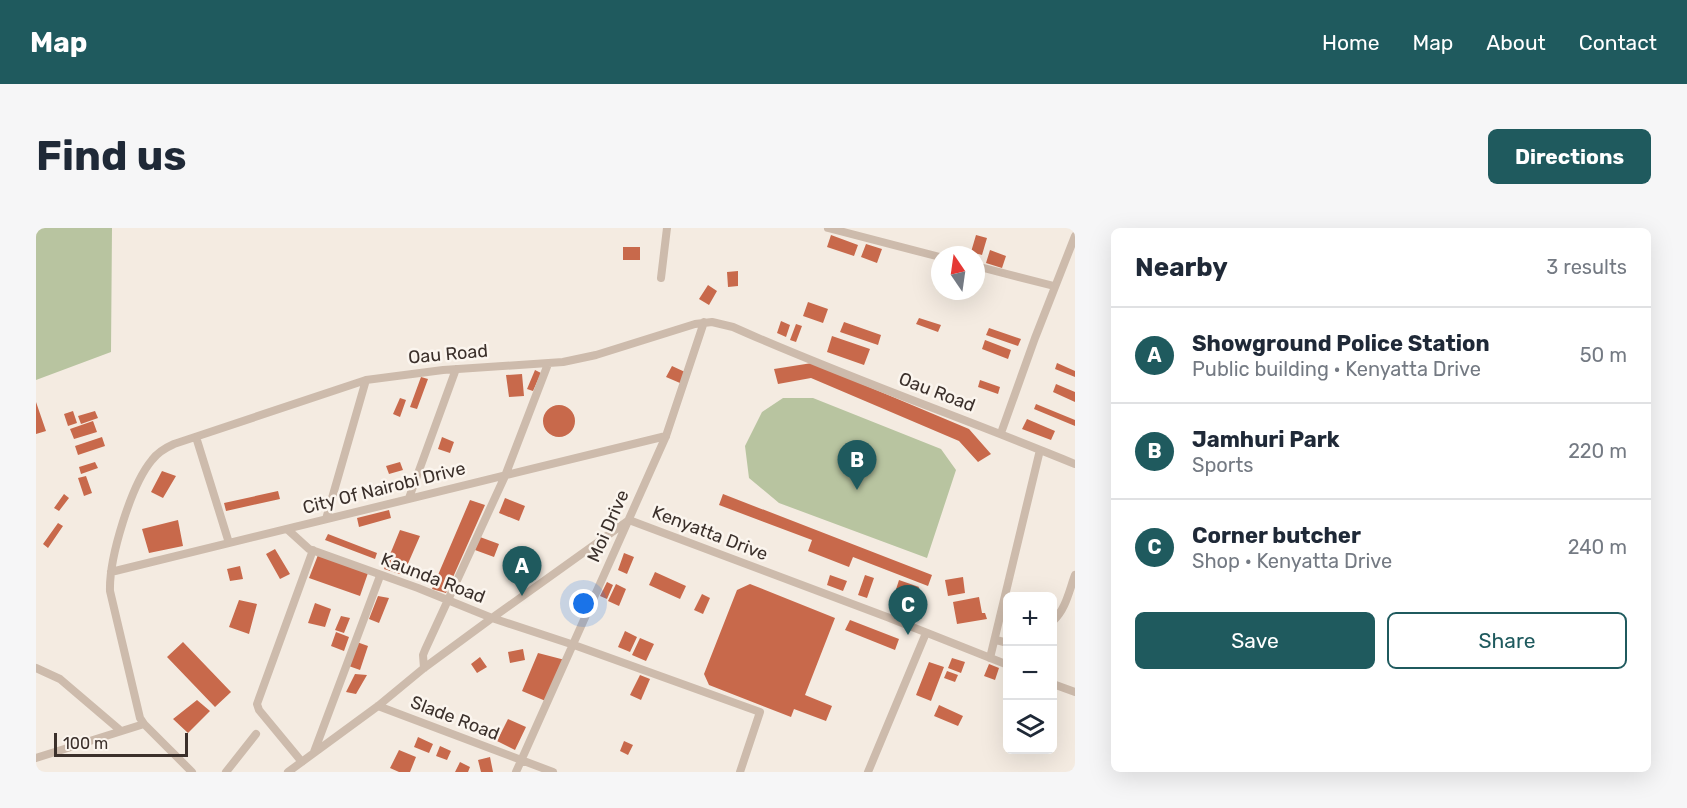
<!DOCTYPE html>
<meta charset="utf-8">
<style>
body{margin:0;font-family:Rubik,sans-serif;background:#f6f6f7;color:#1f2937}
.controls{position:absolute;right:18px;bottom:18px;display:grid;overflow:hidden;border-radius:9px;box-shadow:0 6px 24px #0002}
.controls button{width:54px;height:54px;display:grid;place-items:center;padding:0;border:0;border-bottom:2px solid #e0e1e3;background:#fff;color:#1f2937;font:30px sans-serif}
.compass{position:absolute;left:895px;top:18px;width:54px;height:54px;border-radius:50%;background:#fff;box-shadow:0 6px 24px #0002;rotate:347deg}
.scale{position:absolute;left:18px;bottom:15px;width:134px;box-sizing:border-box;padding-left:6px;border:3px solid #3b302b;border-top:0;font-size:16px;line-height:21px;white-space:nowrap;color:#3b302b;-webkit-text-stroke:4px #fbf5ee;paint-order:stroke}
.you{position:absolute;left:548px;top:376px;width:21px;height:21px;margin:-15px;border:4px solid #fff;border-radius:50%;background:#1a73e8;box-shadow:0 0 0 9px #1a73e833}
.badge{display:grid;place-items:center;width:39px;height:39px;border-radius:50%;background:#1f5a5e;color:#fff;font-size:20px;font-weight:700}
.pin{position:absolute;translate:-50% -50px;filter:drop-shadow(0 2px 3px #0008)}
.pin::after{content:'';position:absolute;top:32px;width:21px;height:18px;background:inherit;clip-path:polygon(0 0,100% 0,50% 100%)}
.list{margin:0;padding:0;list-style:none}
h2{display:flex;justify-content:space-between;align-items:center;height:78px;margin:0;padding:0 24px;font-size:26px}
h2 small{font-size:20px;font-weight:400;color:#747a83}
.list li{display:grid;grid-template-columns:39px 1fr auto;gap:18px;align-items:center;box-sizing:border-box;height:96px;padding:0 24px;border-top:2px solid #e0e1e3}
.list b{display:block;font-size:22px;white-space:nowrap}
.list p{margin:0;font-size:20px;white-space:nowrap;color:#747a83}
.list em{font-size:20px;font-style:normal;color:#747a83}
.actions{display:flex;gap:12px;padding:18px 24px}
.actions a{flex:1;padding:14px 0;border:2px solid #1f5a5e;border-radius:9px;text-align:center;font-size:21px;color:#1f5a5e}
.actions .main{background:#1f5a5e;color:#fff}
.icon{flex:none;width:33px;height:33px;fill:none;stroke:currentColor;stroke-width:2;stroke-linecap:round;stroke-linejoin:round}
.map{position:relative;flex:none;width:1039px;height:544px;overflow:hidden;border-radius:9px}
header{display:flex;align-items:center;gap:36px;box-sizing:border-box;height:84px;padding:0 30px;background:#1f5a5e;color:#fff}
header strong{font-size:28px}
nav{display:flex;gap:33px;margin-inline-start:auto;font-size:21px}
.intro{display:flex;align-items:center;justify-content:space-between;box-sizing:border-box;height:144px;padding:0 36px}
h1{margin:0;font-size:42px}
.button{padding:15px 27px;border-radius:9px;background:#1f5a5e;color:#fff;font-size:21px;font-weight:700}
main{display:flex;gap:36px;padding:0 36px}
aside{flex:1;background:#fff;border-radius:9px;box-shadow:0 6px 24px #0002}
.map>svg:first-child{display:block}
.green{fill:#b8c4a0}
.building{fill:#c8694b}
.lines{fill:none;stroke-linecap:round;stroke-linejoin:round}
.minor{stroke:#cdbbac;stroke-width:8}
.labels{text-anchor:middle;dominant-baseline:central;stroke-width:5;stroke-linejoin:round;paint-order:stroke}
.street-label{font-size:18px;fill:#3b302b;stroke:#fbf5ee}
</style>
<header>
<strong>Map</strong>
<nav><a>Home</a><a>Map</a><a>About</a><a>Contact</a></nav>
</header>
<div class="intro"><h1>Find us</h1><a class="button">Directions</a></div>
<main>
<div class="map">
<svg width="1039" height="544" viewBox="0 0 1039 544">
<rect width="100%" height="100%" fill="#f4ebe1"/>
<path class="green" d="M0,0H76L75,124L0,152Z
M747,170H777L905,221L920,242L891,330L743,275L713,250L709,218L726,184Z"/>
<path class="building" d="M795,7L822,17L818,28L791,19Z
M940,7L951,10L946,27L935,24Z
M830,16L846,21L841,35L825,29Z
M587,19H604V32H587Z
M954,22L970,28L966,40L950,35Z
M702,43V58L692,59L691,44Z
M672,57L681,63L673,77L663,71Z
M772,74L792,81L787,95L767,88Z
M883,90L905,97L902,104L880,96Z
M745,93L754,97L750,109L741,105Z
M808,94L845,107L842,117L804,104Z
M760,96L766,98L760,114L754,112Z
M953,100L985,111L982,118L950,107Z
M796,108L834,121L828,137L791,124Z
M949,112L975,122L972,131L946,121Z
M776,135L933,201L955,226L942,234L923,213L775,150L742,156L738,141Z
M1021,135L1039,143V149L1019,141Z
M636,138L649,144L644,155L630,149Z
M499,142L505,145L497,163L491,161Z
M486,146L488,168L473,169L470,147Z
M385,149L392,151L381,181L374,179Z
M944,152L964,159L962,166L942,159Z
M1020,156L1039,164V174L1017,164Z
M364,170L370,172L364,189L357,186Z
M0,174L10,203L0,206Z
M1000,176L1039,192V198L998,181Z
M507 193a16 16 0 1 1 32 0a16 16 0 1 1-32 0Z
M37,183L41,195L32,198L28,186Z
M59,183L62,190L45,196L42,188Z
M991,191L1019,203L1015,212L986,201Z
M57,193L61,204L38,211L34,201Z
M66,209L69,218L42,227L39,218Z
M406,209L418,214L414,225L402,221Z
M59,234L62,240L45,246L43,239Z
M364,234L367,242L353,246L350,238Z
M126,243L140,248L127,270L115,264Z
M50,248L56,265L48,268L42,250Z
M242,263L244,271L190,283L188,275Z
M28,266L33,270L23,283L18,280Z
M687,266L896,347L892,358L817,329L813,339L772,323L776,312L683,277Z
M469,270L489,278L483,293L463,285Z
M434,272L449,277L410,365L396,361Z
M353,282L355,290L323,299L321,290Z
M142,292L147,318L113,325L106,301Z
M22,295L27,298L12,320L7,316Z
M364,302L384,308L367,347L348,341Z
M292,306L341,325L339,331L289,312Z
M444,309L463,316L458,329L439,322Z
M239,321L254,346L244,351L230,326Z
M588,325L598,329L591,346L582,342Z
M282,327L332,345L324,368L273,350Z
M204,338L207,351L194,353L191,341Z
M619,344L650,358L644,371L613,357Z
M794,347L811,353L807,363L791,357Z
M829,347L838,350L831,370L822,367Z
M927,349L929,365L912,368L909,352Z
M863,352L883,359L876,380L856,374Z
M571,354L577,357L571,371L564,368Z
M580,356L590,361L583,378L572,373Z
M714,356L799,390L769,467L796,478L790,493L758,481L755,489L673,457L668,446L701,362Z
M666,366L674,370L667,386L658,382Z
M342,368L353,370L343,395L333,391Z
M943,369L946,385H949L951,391L921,396L917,374Z
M203,372L221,376L213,406L193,399Z
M279,375L295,381L289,399L272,395Z
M305,388L314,390L308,405L299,402Z
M814,392L863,411L859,422L809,402Z
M589,403L601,409L594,424L582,419Z
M300,404L313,409L308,423L295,418Z
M604,410L618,416L610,433L596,427Z
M318,413L332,418L324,442L310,437Z
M147,414L195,464L179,479L131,429Z
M487,421L489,432L474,435L472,424Z
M502,425L529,432L512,474L486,463Z
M444,429L451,439L441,445L435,436Z
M916,430L929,434L925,445L912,440Z
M893,434L908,439L895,473L880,467Z
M953,436L963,440L959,452L948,448Z
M911,443L922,447L919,454L908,450Z
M319,446L331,447L320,466L310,464Z
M604,447L614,451L605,472L594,467Z
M161,472L174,483L152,505L137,491Z
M903,477L927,488L922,498L898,488Z
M472,491L490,499L479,522L461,513Z
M382,509L397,516L393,525L378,519Z
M588,513L597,517L592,527L584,523Z
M404,518L415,523L411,532L400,528Z
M363,522L380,529L374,544H363L354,540Z
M454,529L457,544H445L442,532Z
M424,534L434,539L432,544H419Z"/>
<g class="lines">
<path class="minor" d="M792,0L904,29
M940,38L1018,58
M625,50L631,0
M965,205L999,110L1039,8
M160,209L193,315
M373,270L420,141
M290,291L330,152
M251,301L273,321L382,360L456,390L538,417L724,484L704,544
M75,344L630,208
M1017,393C1030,381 1033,363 1039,347
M960,412L972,415
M954,430L1004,222
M0,440L24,451L85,503
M388,440L387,427L389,422L469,248L512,136
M1017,456L1039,464
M342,478L517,544
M278,524L344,348
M0,530L108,496
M266,534L223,482L221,476L277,322
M156,544L108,496L104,490L74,363C73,330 95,257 116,232C122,224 129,220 138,216L330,152L407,142L527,134L560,127L659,96L676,94L697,99C809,149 925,189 1039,236
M190,544L220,506
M252,544L342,478L388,440L456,390L593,292L851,389L972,437
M480,544L630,208L668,94
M832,544L890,405"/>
</g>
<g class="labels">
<g class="street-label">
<text transform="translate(412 126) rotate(-5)">Oau Road</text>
<text transform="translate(901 164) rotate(21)">Oau Road</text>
<text transform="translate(348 260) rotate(-14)">City Of Nairobi Drive</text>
<text transform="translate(572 298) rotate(-66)">Moi Drive</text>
<text transform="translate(674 305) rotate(21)">Kenyatta Drive</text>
<text transform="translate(397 350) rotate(21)">Kaunda Road</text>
<text transform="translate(419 490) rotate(21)">Slade Road</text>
</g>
</g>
</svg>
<div class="controls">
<button>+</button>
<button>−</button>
<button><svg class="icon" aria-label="layers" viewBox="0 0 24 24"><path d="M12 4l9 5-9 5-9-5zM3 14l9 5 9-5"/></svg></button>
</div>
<svg class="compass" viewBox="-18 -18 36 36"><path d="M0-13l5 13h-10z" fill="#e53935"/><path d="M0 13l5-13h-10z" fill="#747a83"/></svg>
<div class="scale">100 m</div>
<div class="you"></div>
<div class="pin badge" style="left:486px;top:368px">A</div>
<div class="pin badge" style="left:821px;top:262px">B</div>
<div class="pin badge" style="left:872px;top:407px">C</div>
</div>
<aside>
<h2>Nearby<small>3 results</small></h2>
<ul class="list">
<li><span class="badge">A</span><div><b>Showground Police Station</b><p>Public building · Kenyatta Drive</p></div><em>50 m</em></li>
<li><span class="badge">B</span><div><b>Jamhuri Park</b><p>Sports</p></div><em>220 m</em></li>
<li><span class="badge">C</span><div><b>Corner butcher</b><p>Shop · Kenyatta Drive</p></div><em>240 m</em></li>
</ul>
<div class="actions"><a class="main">Save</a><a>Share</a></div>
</aside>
</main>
